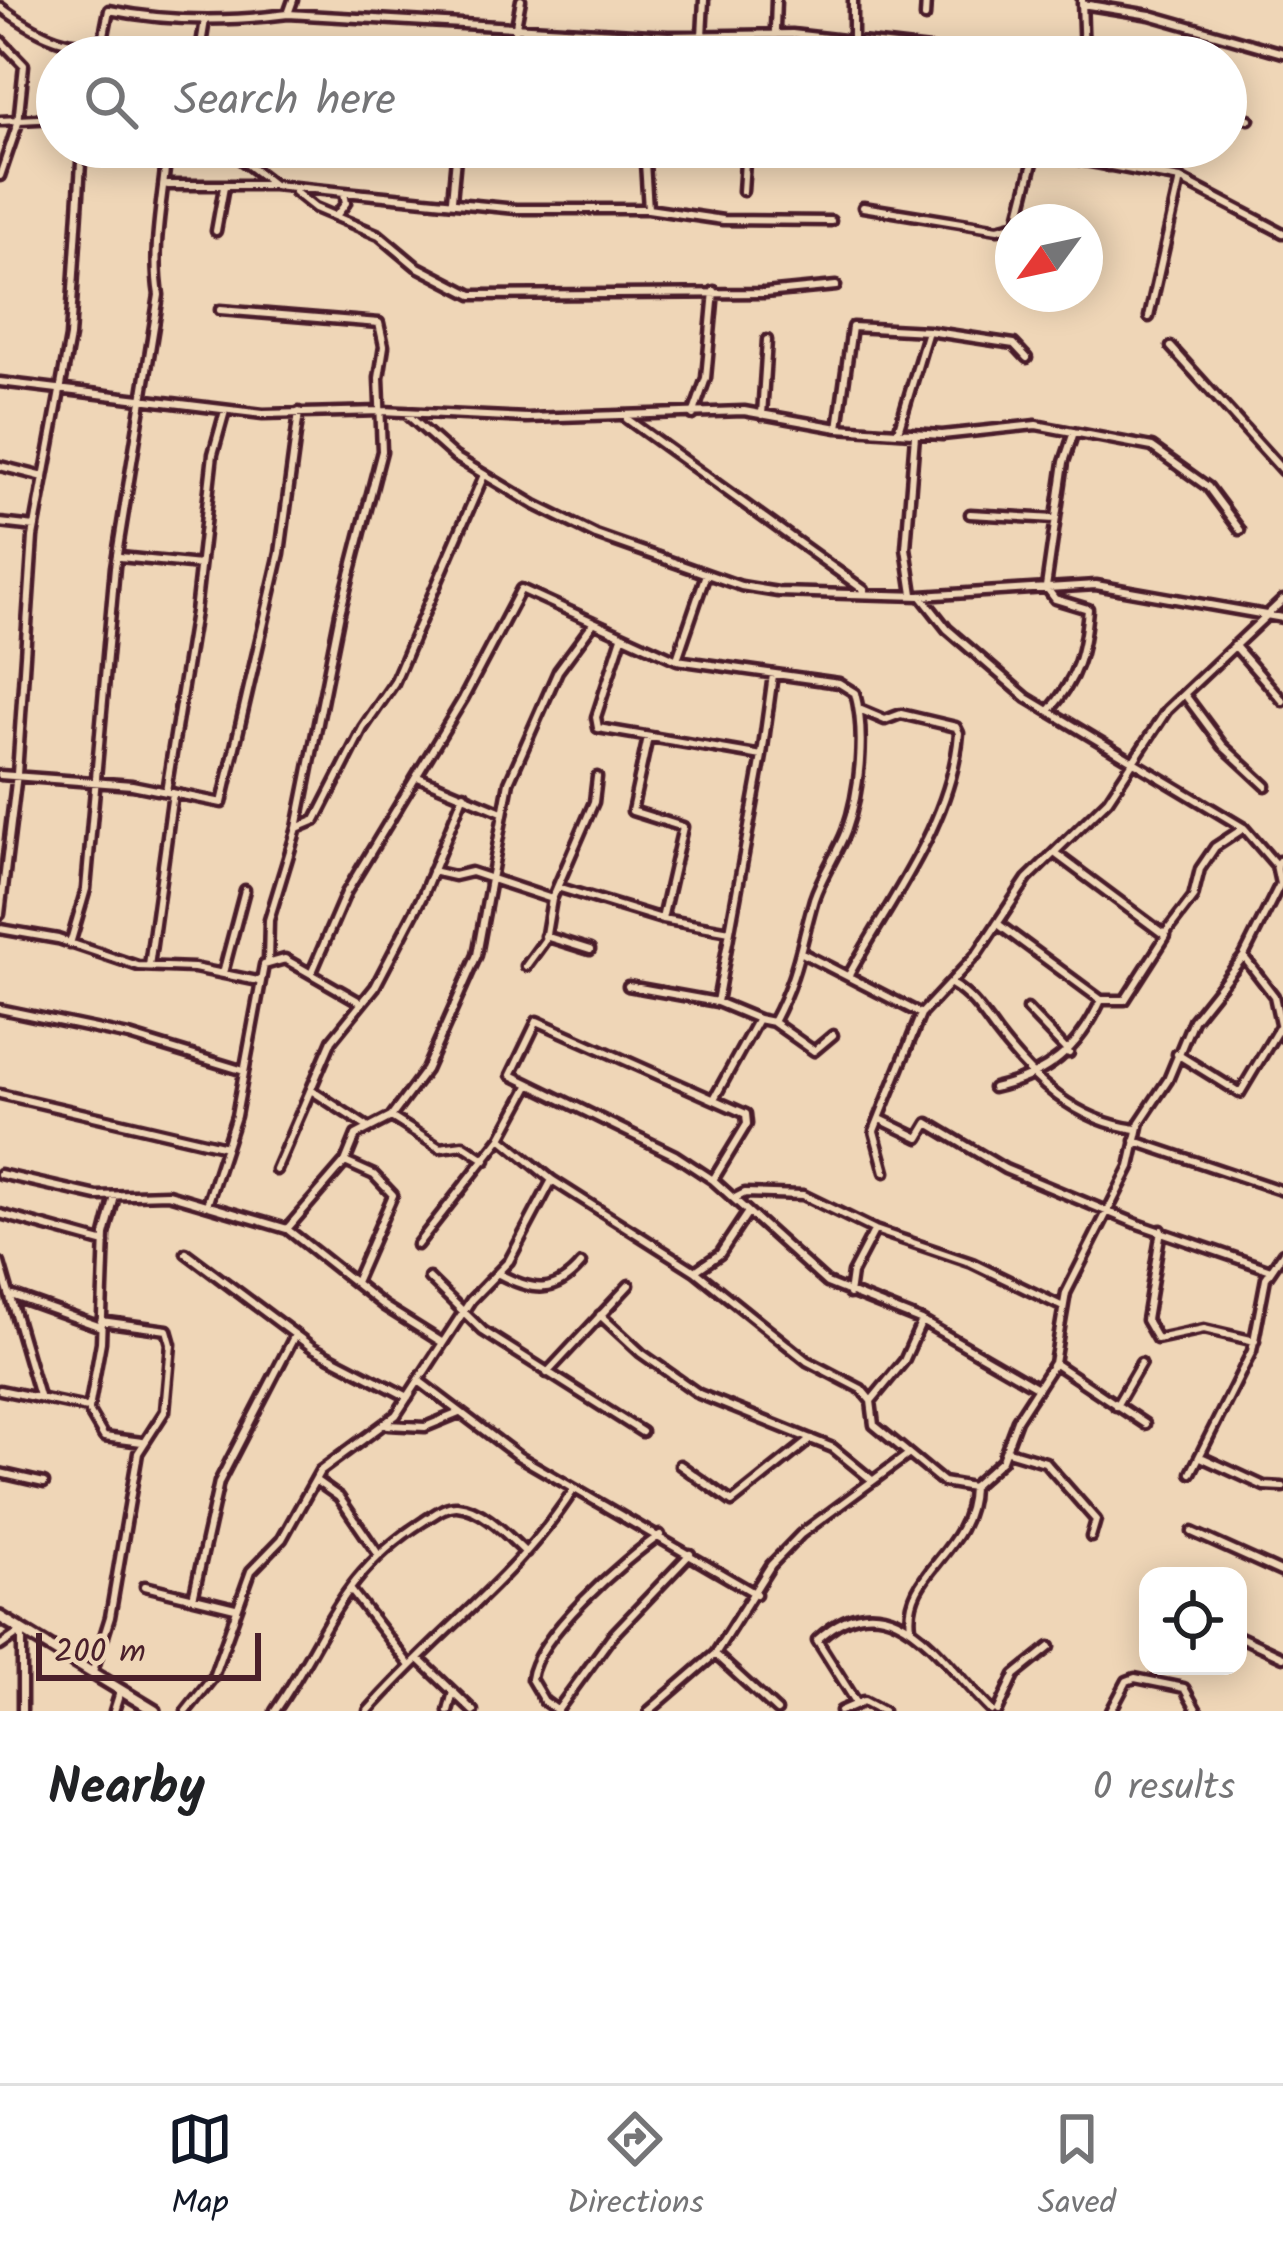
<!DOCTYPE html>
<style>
body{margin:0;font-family:Kalam,sans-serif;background:#f6f6f6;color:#202124}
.controls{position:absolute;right:36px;bottom:36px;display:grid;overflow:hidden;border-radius:24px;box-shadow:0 6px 30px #0003}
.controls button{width:108px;height:108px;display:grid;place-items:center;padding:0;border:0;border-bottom:3px solid #e0e0e0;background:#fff;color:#202124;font:60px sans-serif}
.compass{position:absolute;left:995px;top:204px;width:108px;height:108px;border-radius:50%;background:#fff;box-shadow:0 6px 30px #0003;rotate:237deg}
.scale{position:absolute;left:36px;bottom:30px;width:225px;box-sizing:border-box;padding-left:12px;border:6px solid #4a1f2b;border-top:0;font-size:33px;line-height:42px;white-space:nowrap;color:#4a1f2b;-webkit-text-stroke:9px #efd6b7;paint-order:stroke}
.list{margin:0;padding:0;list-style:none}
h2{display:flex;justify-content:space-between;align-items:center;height:156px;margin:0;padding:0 48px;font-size:51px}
h2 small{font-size:39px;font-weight:400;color:#757577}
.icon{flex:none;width:66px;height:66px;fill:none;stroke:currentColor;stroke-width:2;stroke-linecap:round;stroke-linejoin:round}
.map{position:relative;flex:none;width:1283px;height:1711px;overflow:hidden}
.search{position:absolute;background:#fff;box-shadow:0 6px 30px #0003;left:36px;right:36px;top:36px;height:132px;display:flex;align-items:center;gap:30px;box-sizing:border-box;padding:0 42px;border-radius:66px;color:#757577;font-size:45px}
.sheet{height:372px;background:#fff}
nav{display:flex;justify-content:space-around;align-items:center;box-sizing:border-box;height:168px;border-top:3px solid #e0e0e0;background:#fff;font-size:33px;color:#757577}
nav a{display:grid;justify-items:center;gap:6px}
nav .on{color:#111827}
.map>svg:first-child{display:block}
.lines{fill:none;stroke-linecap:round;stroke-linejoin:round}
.street-casing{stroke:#4a1f2b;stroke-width:15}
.secondary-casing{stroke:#4a1f2b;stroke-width:18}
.street{stroke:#efd6b7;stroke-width:6}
.secondary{stroke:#efd6b7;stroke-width:9}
</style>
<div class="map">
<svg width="1283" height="1711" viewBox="0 0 1283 1711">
<rect width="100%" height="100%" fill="#efd6b7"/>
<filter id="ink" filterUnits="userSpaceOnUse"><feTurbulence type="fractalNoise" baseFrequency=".00833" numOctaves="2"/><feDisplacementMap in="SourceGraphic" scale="24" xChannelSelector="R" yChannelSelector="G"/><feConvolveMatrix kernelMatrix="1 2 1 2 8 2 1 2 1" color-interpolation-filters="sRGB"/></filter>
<g filter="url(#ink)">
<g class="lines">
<g class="street-casing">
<path id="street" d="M1082,0L1084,57
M1082,4L1150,15L1283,53
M0,7C28,27 68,54 103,40L109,10C168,22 228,22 288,14L668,36L792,34L990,57
M288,14L293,0
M925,17L926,0
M702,36L704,0
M0,40L24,65L18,123L0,176
M853,42V0
M199,57L205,20
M510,57L521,0
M774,57L776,0
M1226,114L1249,119
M0,121L57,118
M225,147L274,185
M644,147L648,209
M1010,147L1180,179L1283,233
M1108,166L1109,147
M168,185H274L516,209H648L723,220L831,221
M743,191L746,147
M295,192L315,208L379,235L416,266L472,295L765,293L836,286
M452,200L457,147
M863,207L998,229L1013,225
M336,216L346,203L344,193
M1018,222L1035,155
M216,231L224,187
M220,310L379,323L384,346L379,378L382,451L340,613L297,828L269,920L268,962
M1149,317L1180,179
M1171,347L1283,471
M0,382L263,414L382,411L527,418L744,411L838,428L942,435L1036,425L1152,447L1208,487L1240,530
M693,415L706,378L714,291
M762,415L767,340
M409,416L455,457L535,505L596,535L741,586L778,592L921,596L1096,585L1283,618
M627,419L864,590
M838,428L852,327L928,331
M899,428L928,331L1014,344L1027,358
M0,466L44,477
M970,514L1055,519
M0,523L35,527
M120,557L200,565
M913,594L906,548L915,435
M622,637L596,717L598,728L762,756L717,1002
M1235,646L1283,701
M677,659L705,577
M1185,695L1223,746L1266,786
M1049,711C1078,678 1084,652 1088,609L1055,599L1046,587L1064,462L1074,432
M648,737L632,811L683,827L662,919
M762,755L773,675
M0,775L132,785L222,803L280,553L299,412
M418,777L502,812
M166,791L195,612L213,454L225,411
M297,828L316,820L363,728L394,683L484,475
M1279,861L1283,864
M432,871L454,876L471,872L552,899L594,802L597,777
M557,887L662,919L730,931
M0,914L17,774L33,537L70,337L82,147
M998,924L1101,1000H1125L1166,936L1056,854
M0,929L58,939L138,966L194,968L258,981
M1164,935L1193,897L1200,869L1215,847L1244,828
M545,936L590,950
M70,944L86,889L115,567L159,295C151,246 164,196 167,147
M804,954L921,1014
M1244,957L1274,996L1283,1037
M149,966L173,793
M526,966L545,940L552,899
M312,972L346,893L463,699L521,589L677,660L839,683L855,693C866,733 860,792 846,831C837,854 822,875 814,899C800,947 798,975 773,1022L758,1019L715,1097
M223,973L245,890
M849,975C890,900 952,822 959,733L956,727L901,714L885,720L859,709
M951,984C972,996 983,1014 997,1033C1033,1080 1075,1121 1136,1129
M628,986L717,1002L758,1019
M0,1009L129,1036L244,1071
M1027,1009L1069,1053
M773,1022L814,1051L833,1035
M1177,1054L1240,1093L1280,1026
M993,1088C1047,1076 1079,1049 1101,1000
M314,1092L366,1126
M0,1094L226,1147
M391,1117L440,1148L463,1145L486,1160
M880,1119L919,1138L928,1123L1005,1169L1135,1223L1271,1270
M501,1138L529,1086
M1135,1141L1283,1191
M345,1162L374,1175L393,1195L355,1282
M276,1170L332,1040L375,987L422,897L464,794
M885,1172L874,1131L921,1014L977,954L1027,879L1108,800L1167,710L1283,600
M0,1174L97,1196L168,1194L287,1229L384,1306L443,1343
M713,1180L747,1124L746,1114L537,1021L511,1075L675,1155L713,1180L827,1283L922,1321L1038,1388
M735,1198L745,1193L803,1195L875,1230L972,1263L1063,1307
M207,1205L236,1116L264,965L285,959L360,1002
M0,1214L105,1243
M287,1229L345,1162L356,1135L391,1117L426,1070L477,955L509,782L558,671L592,625
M1161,1230L1146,1320L1157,1339L1204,1329L1255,1341
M417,1245L501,1138L552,1180L695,1271L720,1254L748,1212
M186,1253L313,1348L408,1397
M0,1263L39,1396
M695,1271L807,1361L861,1389L871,1401
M499,1274C533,1292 555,1295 581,1264
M429,1278L483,1331L642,1432
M849,1294L852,1273L874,1231
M14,1296L101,1327
M600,1315L641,1353L699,1394L833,1448L872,1480
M922,1321L904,1361L871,1401L874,1425L943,1482L972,1487
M1054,1363L1145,1424
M547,1373L629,1285
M419,1381L518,1456L756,1594
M0,1390L87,1408L104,1437L142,1442
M1116,1406L1141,1363
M89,1409L101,1342L105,1235L115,1196
M388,1425L425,1427L459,1413
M1008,1451L1045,1462L1096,1520L1091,1537
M1203,1458L1264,1486L1283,1487
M680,1465L732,1502L811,1439
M0,1473L44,1483
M1191,1473L1252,1351L1266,1278L1283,1253
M315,1480L339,1497L378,1554
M1192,1532L1283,1573
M145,1586L235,1608
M350,1589L410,1666
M194,1594L219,1482L295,1335
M911,1627C903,1571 971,1554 972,1487L1002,1460L1017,1420L1054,1363L1066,1293L1130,1167L1140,1122L1168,1080L1193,1020L1244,956L1280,884L1276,865L1244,828L1027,698L947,629L921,596
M1238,1636L1283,1657
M0,1646L22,1631
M715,1654L777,1711
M420,1660L473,1711
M93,1671L110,1617L138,1453L165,1411L171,1344L167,1330L101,1321
M856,1702L817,1640C892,1570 940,1661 992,1711
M22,1711V1631
M114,1711L120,1692
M186,1711L213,1677L251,1571L282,1539L320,1471L396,1415L471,1300L509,1261L552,1180
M275,1711C328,1635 337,1576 424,1521C434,1515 445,1505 457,1506C483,1508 508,1536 526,1553
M368,1711C435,1634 519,1576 574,1489
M448,1711L453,1692
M557,1711L611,1637L690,1554
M558,1711L544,1701L531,1679C536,1636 624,1560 660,1535
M649,1711L715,1654L771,1565L801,1534L909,1454
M841,1711L864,1701L883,1711
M998,1711L1015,1675L1050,1647
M1111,1711L1127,1681L1135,1678L1184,1688L1197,1711"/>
</g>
<g class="secondary-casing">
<path id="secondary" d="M0,1617L155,1711"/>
</g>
<use href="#street" class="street"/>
<use href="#secondary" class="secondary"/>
</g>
</g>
</svg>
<div class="controls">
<button><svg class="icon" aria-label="locate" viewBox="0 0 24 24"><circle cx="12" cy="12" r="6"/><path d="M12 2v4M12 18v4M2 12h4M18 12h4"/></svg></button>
</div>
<svg class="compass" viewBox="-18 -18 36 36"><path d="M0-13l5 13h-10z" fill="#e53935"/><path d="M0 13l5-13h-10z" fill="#757577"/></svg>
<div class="scale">200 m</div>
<div class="search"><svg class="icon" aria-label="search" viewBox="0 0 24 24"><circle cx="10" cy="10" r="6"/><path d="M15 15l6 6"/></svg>Search here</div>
</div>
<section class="sheet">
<h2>Nearby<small>0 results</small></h2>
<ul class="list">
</ul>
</section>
<nav>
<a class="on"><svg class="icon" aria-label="map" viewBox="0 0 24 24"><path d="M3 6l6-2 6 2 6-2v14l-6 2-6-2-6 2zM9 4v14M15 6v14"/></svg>Map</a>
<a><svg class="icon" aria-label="directions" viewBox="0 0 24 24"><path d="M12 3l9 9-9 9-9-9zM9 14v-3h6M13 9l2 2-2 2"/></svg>Directions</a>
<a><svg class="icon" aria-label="saved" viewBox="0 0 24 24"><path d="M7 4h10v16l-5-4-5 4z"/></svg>Saved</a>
</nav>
